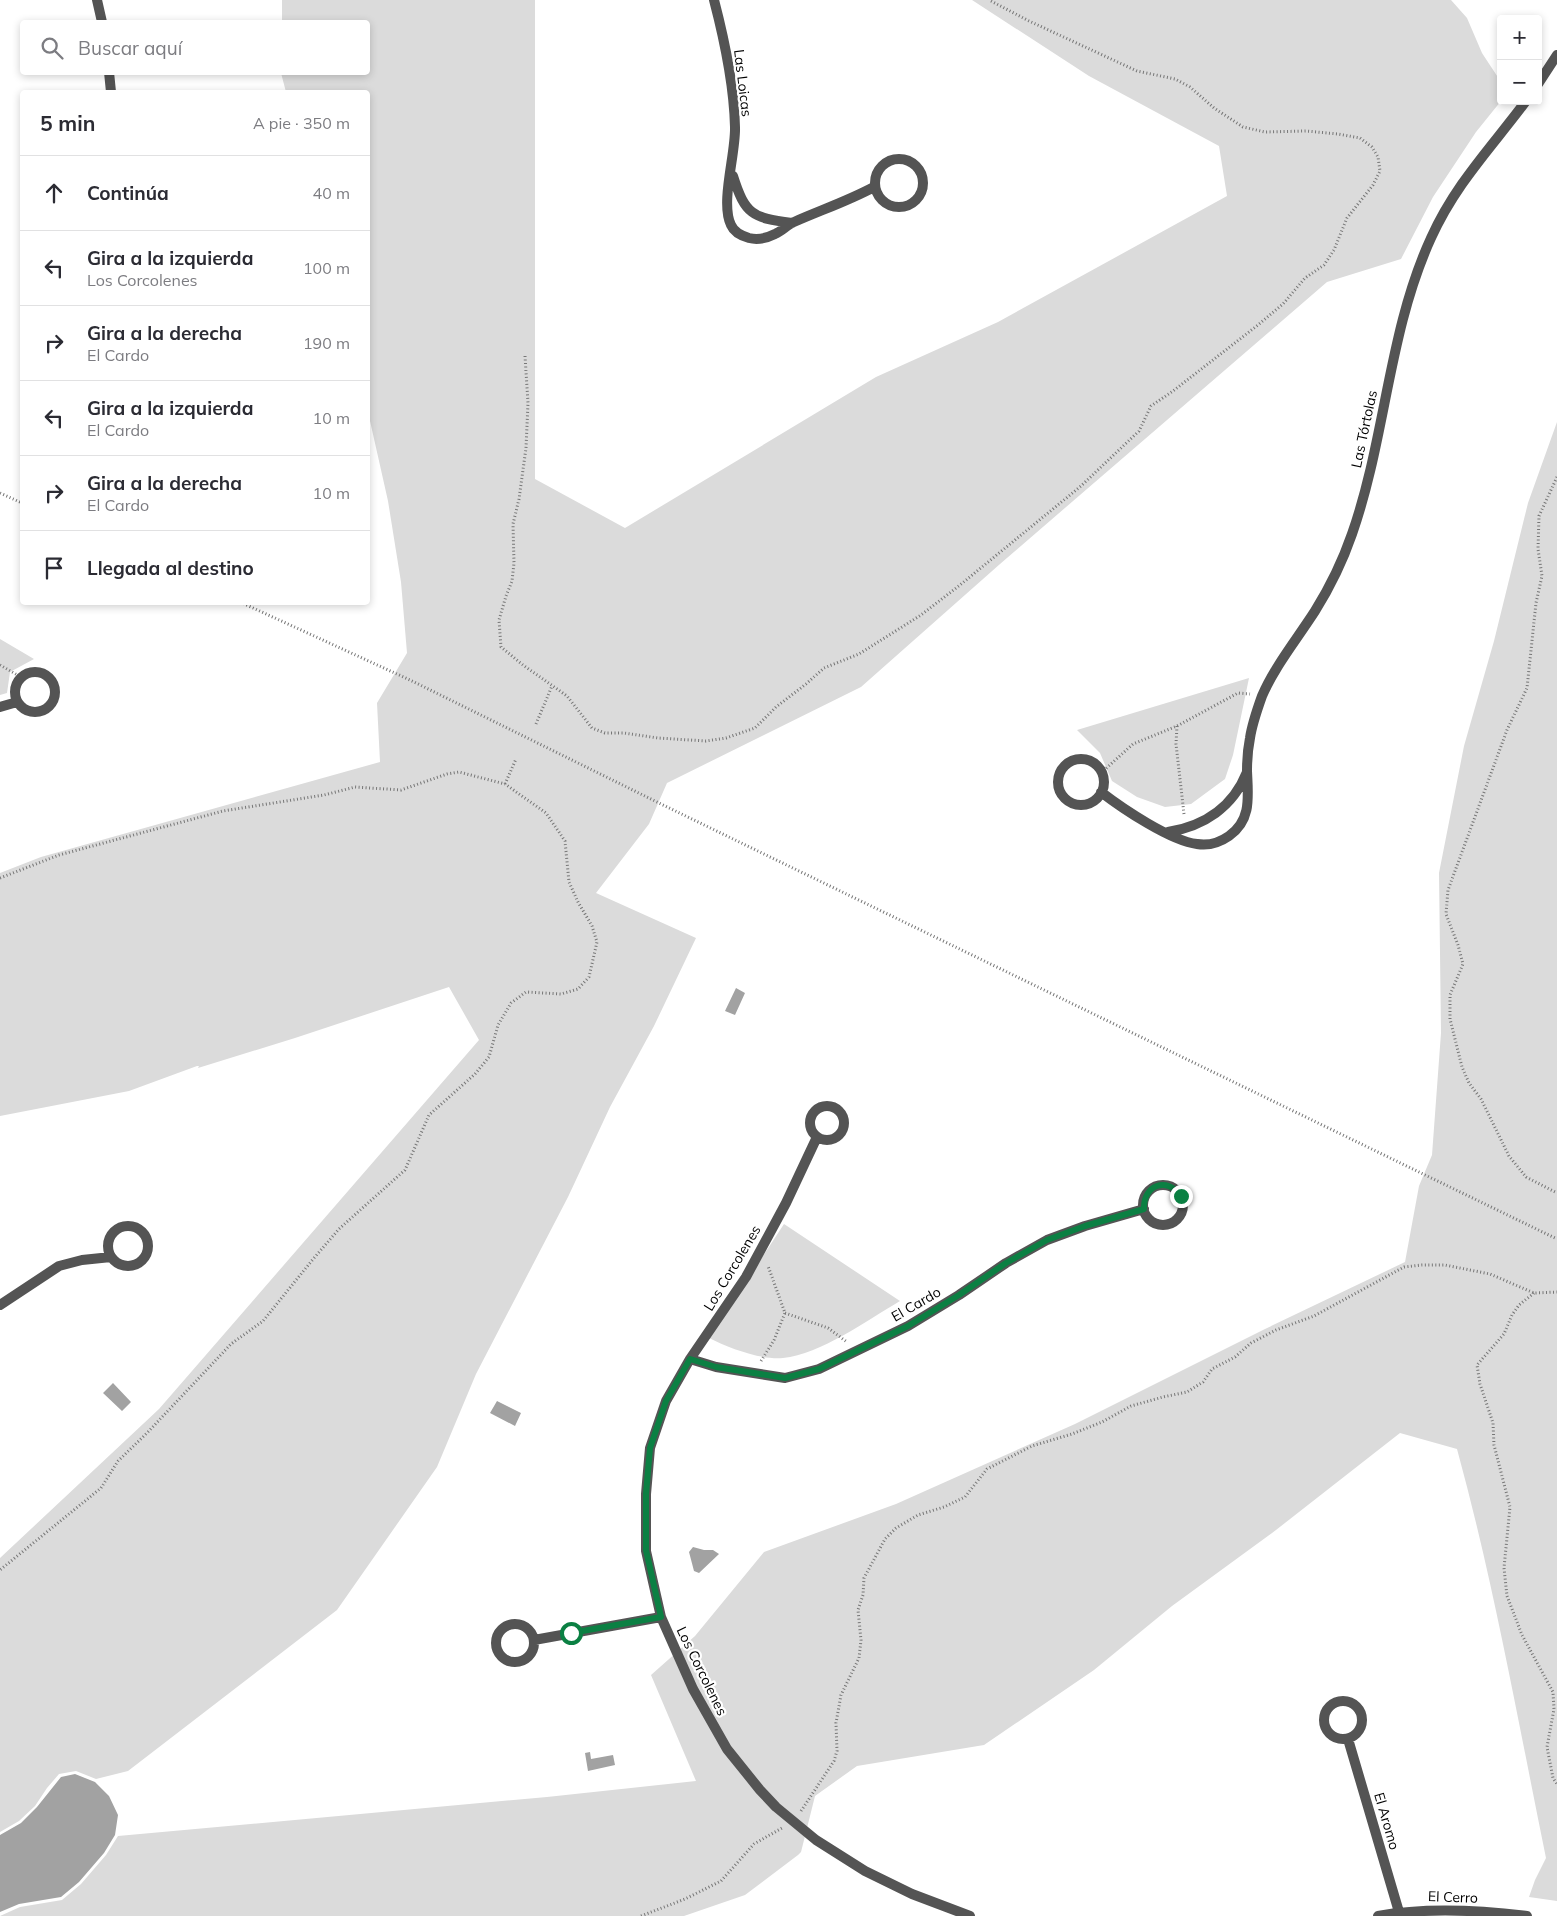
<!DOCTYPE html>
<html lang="es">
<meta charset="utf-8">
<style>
body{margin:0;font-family:Mulish,sans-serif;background:#f7f7f7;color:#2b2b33}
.controls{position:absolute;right:15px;top:15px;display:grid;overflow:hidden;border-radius:5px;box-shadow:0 2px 8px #0003}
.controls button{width:45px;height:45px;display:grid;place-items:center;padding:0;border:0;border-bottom:1px solid #e1e1e2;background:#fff;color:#2b2b33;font:25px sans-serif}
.stop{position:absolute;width:15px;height:15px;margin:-11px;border:4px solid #0b8043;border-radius:50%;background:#fff}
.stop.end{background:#0b8043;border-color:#fff;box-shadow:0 1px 5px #0008}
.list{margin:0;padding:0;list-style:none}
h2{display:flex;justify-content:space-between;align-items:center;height:65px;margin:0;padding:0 20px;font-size:21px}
h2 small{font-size:16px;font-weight:400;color:#7c7c81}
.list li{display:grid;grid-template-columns:32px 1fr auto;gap:15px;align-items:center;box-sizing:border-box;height:75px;padding:0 20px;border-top:1px solid #e1e1e2}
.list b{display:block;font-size:19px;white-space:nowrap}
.list p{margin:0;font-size:16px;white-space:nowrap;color:#7c7c81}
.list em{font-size:16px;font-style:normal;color:#7c7c81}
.icon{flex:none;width:28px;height:28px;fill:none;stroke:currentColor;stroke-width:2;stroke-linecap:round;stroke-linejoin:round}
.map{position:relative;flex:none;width:1557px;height:1916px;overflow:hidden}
.search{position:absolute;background:#fff;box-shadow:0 2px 8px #0003;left:20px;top:20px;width:350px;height:55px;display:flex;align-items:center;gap:12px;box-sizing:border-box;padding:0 18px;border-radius:5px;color:#7c7c81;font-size:19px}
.panel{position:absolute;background:#fff;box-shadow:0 2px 8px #0003;left:20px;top:90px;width:350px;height:515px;border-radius:5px}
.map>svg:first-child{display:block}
.green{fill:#dbdbdb}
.water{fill:#a2a2a2}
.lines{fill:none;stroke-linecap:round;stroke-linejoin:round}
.path{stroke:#767676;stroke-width:3;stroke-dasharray:1 2.5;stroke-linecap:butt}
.street{stroke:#545454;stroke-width:10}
.route{stroke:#0b8043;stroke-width:6}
.labels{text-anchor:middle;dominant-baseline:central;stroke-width:4.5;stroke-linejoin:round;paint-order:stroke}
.street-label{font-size:14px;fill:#000;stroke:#fff}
</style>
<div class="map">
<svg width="1557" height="1916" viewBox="0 0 1557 1916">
<rect width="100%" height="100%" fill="#fff"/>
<path class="green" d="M282,0H535V479L625,528L876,377L998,322L1227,196L1219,146L1089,76L972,0H1451L1467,18L1482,53L1501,82V101L1476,132L1433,197L1401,259L1327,282L1000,564L861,687L667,783L649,824L596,893L696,938L654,1026L610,1107L568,1197L476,1374L437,1467L337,1610L128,1771L96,1779L76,1771L59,1774L47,1788L35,1806L19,1821L0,1832V1558L159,1409L479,1040L449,987L295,1038L198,1068L199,1066H197L129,1091L0,1116V873L41,857L380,762L377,703L407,653L401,582L388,501L368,412V92H286L281,73L368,72V22H282Z
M1557,422V1901L1529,1897L1535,1880L1546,1858C1518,1721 1494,1584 1457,1449L1400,1433L1276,1530L1172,1606L1094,1670L984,1745L857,1766L815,1796L801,1852L798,1855L745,1895L684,1916H0L20,1907L62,1900L81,1884L106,1855L118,1836L547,1797L696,1781L651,1675L695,1636L764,1552L896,1504L1075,1424L1265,1329L1405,1262L1419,1186L1432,1155L1441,1033L1439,873L1464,746L1494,641L1528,503Z
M0,639L34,659L10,672L7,693L0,695Z
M1249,678L1233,755L1225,779L1191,804L1165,807L1137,797L1112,781L1100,753L1077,730Z
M784,1224L900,1301C866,1321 821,1354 783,1358C760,1360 729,1348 709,1338Z"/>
<path class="water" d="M736,988L745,993L735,1015L725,1011Z
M113,1383L131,1402L122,1411L103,1393Z
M497,1401L521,1413L515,1426L490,1413Z
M693,1547L704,1550H713L719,1554L699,1573L694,1571L689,1552Z
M590,1752L591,1759L613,1755L615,1765L588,1771L585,1753Z
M75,1774L95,1782L109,1796L118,1815L115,1835L104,1853L79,1882L61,1897L19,1904L0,1912V1835L21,1823L37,1807L61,1777Z"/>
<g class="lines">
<path class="path" d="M525,356L528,403L526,448L519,499L513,524L514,563L512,581L506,596L499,620L501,647L523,665L567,696L592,728L605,733H624L658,738L706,741L726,738L755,728L776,707L806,684L824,668L859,654L921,615L960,585L1081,486L1139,431L1151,406L1173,391L1258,325L1283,304L1305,278L1324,265L1334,250L1347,218L1373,185L1380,171L1378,157L1372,147L1360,138L1338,134L1306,131L1265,132L1243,127L1214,108L1190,87L1175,79L1137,71L1029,21L989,0
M1557,477L1539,516L1538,549L1542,576L1536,603L1527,688L1507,730L1448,890L1446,914L1458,945L1463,964L1450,995V1019L1462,1067L1469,1083L1481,1099L1509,1156L1526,1177L1557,1193
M0,493L22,503
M240,602L410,680L661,804L1557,1239
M0,665L21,677
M536,724L552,686
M1177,726L1176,744L1184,814
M1101,773L1133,744L1177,726L1238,693L1250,694
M505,784L516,759
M0,878L59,855L223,811L324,795L355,787L401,790L447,774L459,772L505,784L546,813L565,841L569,882L578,902L592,926L597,942L589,977L578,989L561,994L526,992L511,1003L498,1025L489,1057L475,1074L429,1115L405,1170L339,1229L314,1258L263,1321L231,1344L147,1433L118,1461L101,1488L0,1570
M1534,1293L1519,1305L1512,1315L1504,1334L1477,1365L1480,1384L1493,1423L1494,1445L1510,1507L1504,1568L1507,1596L1522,1635L1553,1692L1554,1709L1547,1747L1553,1778L1557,1784
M785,1313L828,1328L847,1342
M761,1361L774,1340L785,1313L768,1266
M801,1811L834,1761L837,1751L836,1723L841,1695L859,1658L861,1640L858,1610L863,1595L864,1578L885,1539L896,1528L918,1515L944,1507L965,1497L987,1469L1032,1446L1072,1434L1102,1422L1131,1406L1163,1397L1187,1392L1203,1382L1212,1369L1235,1357L1251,1343L1276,1330L1314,1316L1404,1267L1422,1265H1445L1490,1274L1534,1293L1557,1292
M641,1916L685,1899L721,1881L754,1844L782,1828"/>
<path class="street" d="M97,0L102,22
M714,0C725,42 734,84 735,127C736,153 720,203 731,225C734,232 742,236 749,238C757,240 767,238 775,234C782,231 787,225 794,222C821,210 848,201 874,187
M109,72L111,92
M1538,84L1557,55
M875 183a24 24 0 1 1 48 0a24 24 0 1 1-48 0Z
M733,176C745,214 752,218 792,223
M15 692a20 20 0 1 1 40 0a20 20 0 1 1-40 0Z
M0,707L17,702
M1058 782a23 23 0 1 1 46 0a23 23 0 1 1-46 0Z
M1101,792C1123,809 1171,841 1197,844C1209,846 1219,843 1229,836C1252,820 1248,796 1247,771C1247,760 1248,748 1250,738C1252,724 1257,710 1262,696C1275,666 1297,639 1315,611C1330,587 1343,560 1352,534C1386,437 1388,332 1431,238C1456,183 1491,148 1526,101
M1168,832C1204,826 1233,807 1247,772
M810 1123a17 17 0 1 1 34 0a17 17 0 1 1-34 0Z
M817,1137L786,1203L746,1277L690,1359L666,1401L650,1448L646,1494V1551L661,1617L693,1689L727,1749L760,1790L776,1807L816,1840L865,1871L912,1894L970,1916
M1143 1205a20 20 0 1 1 40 0a20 20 0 1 1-40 0Z
M108 1246a20 20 0 1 1 40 0a20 20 0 1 1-40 0Z
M0,1305L59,1266L82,1260L111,1257
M690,1359L716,1367L785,1378L819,1369L908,1326L959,1295L1006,1263L1047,1240L1085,1226L1144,1209
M496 1643a19 19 0 1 1 38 0a19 19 0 1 1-38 0Z
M534,1640L661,1617
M1324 1720a19 19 0 1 1 38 0a19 19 0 1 1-38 0Z
M1348,1739L1399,1912
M1378,1916C1427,1907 1478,1910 1527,1916"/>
</g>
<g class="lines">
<path class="route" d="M571,1633L661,1617L646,1550V1494L650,1448L666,1401L690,1359L716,1367L785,1378L819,1369L908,1326L959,1295L1006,1263L1047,1240L1085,1226L1144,1209C1143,1185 1167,1176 1181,1196"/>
</g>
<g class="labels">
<g class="street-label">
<text transform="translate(743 83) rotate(83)">Las Loicas</text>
<text transform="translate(1364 429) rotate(-78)">Las Tórtolas</text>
<text transform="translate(732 1268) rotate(-59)">Los Corcolenes</text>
<text transform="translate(916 1304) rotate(-30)">El Cardo</text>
<text transform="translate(702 1671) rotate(64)">Los Corcolenes</text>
<text transform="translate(1387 1821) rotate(74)">El Aromo</text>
<text transform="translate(1453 1897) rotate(2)">El Cerro</text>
</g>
</g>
</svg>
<div class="controls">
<button>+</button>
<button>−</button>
</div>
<div class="stop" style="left:571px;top:1633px"></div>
<div class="stop end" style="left:1181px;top:1196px"></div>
<div class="search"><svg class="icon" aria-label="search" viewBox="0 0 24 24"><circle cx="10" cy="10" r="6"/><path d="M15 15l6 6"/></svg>Buscar aquí</div>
<section class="panel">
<h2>5 min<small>A pie · 350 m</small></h2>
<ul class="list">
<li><svg class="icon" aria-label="ahead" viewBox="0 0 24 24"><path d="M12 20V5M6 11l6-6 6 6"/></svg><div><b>Continúa</b></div><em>40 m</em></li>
<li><svg class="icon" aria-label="left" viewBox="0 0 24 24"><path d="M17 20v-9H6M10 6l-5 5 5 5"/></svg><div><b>Gira a la izquierda</b><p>Los Corcolenes</p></div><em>100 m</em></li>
<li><svg class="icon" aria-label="right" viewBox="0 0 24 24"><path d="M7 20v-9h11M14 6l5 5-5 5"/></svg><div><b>Gira a la derecha</b><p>El Cardo</p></div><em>190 m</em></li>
<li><svg class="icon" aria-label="left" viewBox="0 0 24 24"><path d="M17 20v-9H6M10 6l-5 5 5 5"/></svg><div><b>Gira a la izquierda</b><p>El Cardo</p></div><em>10 m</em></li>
<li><svg class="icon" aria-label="right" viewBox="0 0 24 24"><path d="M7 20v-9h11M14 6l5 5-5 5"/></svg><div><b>Gira a la derecha</b><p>El Cardo</p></div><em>10 m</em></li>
<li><svg class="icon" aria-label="arrive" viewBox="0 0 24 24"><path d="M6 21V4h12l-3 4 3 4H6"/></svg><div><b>Llegada al destino</b></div></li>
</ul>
</section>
</div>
